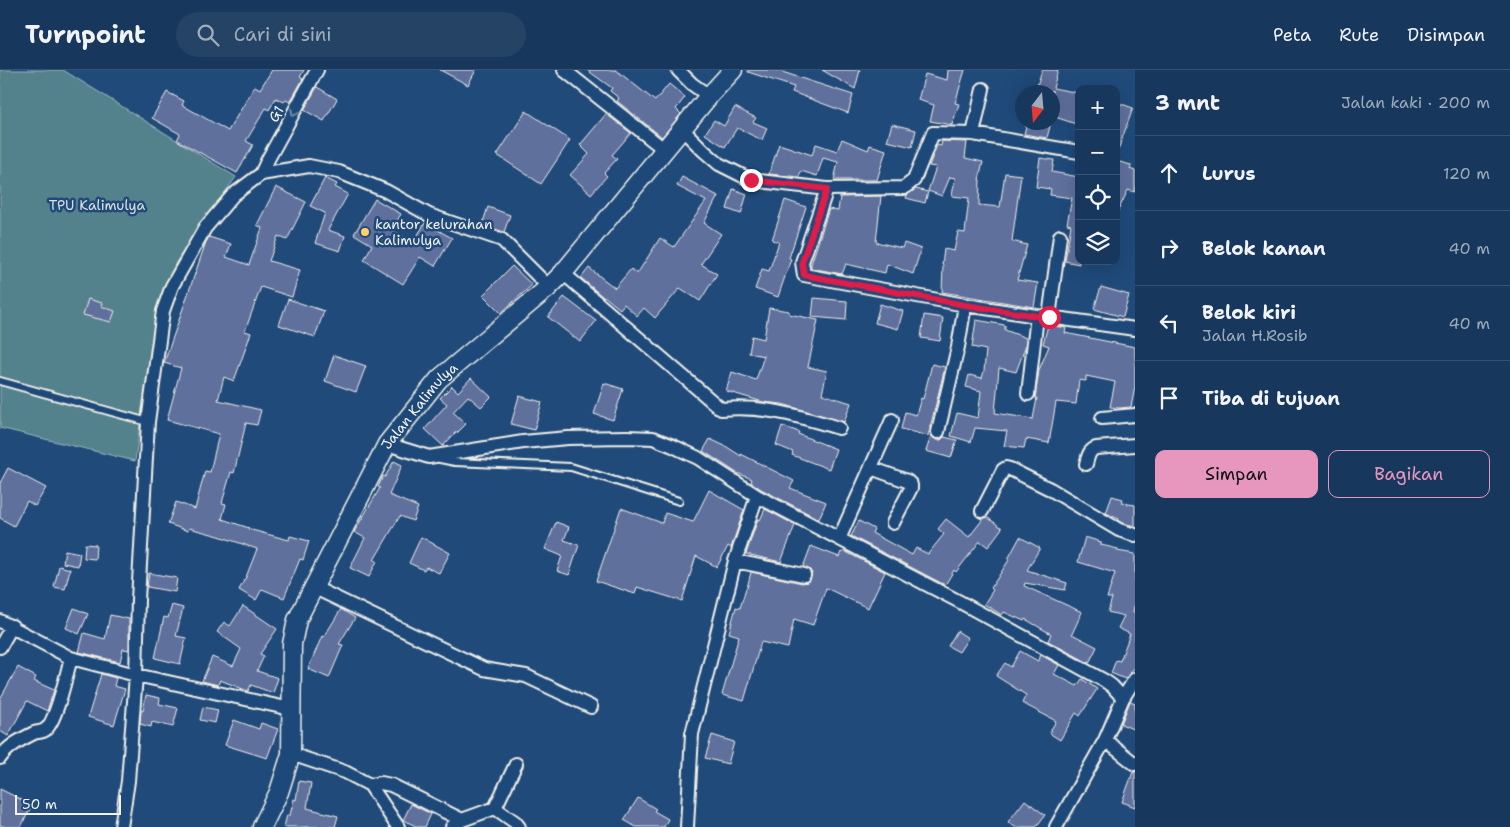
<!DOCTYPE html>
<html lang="id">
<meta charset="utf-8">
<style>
body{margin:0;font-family:"Shantell Sans",sans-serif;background:#244365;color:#f1f3f6}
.controls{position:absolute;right:15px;top:15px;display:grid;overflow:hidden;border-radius:10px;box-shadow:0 5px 20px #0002}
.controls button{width:45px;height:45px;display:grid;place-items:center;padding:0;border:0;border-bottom:1px solid #365272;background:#17385c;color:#f1f3f6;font:25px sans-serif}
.compass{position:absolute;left:1015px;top:15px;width:45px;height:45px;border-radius:50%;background:#17385c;box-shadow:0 5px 20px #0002;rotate:196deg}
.scale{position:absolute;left:15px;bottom:12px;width:106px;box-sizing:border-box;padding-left:5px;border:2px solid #f4f1e8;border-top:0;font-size:14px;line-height:18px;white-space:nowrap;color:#f4f1e8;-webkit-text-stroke:4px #1f4a7a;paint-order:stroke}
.stop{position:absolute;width:15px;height:15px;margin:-11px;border:4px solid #e11d48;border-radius:50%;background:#fff}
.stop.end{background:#e11d48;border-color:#fff;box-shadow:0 1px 5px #0008}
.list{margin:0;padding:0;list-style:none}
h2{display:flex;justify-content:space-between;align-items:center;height:65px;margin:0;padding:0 20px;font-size:21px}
h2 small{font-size:16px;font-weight:400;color:#9eacbb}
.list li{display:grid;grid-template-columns:32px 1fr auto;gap:15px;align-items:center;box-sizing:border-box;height:75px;padding:0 20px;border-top:1px solid #365272}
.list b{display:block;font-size:19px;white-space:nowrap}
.list p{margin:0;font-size:16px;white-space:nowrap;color:#9eacbb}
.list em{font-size:16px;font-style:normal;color:#9eacbb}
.actions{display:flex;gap:10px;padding:15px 20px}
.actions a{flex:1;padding:11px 0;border:1px solid #e797bd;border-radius:10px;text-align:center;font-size:18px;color:#e797bd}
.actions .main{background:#e797bd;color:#111}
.icon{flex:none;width:28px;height:28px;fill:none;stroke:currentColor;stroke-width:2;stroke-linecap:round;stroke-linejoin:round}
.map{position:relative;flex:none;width:1135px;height:757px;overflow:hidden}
header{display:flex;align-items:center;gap:30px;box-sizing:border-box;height:70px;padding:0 25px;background:#17385c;border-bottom:1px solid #365272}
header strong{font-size:24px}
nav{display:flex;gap:28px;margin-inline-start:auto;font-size:18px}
.search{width:350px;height:45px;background:#244365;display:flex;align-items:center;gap:12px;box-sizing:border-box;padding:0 18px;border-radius:28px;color:#9eacbb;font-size:19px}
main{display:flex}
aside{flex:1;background:#17385c}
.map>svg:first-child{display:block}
.green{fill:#52818c;stroke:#a3b9ba}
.building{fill:#5f6f9d;stroke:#f4f1e8}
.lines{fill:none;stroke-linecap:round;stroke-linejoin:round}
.lane-casing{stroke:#f4f1e8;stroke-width:10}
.street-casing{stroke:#f4f1e8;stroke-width:16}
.secondary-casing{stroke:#f4f1e8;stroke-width:21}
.lane{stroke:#1f4a7a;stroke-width:6}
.street{stroke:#1f4a7a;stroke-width:12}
.secondary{stroke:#1f4a7a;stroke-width:18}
.oneway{stroke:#748da6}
.route{stroke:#e11d48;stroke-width:6}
.poi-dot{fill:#ffd166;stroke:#1f4a7a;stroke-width:2}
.labels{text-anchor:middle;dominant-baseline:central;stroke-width:5;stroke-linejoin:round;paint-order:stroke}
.street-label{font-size:14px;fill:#f4f1e8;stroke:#1f4a7a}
.park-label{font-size:14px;fill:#dce0da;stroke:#1f4a7a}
.poi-label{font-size:14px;fill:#f4f1e8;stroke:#1f4a7a;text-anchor:start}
</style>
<header>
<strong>Turnpoint</strong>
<div class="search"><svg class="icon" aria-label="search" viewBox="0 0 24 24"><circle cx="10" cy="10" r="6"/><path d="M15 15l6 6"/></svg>Cari di sini</div>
<nav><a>Peta</a><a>Rute</a><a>Disimpan</a></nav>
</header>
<main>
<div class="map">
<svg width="1135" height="757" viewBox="0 0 1135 757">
<rect width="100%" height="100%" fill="#1f4a7a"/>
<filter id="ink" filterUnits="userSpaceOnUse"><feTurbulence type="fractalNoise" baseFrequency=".02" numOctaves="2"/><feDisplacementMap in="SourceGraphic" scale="10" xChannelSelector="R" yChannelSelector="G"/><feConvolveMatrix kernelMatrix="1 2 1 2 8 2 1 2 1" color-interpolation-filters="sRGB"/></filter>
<g filter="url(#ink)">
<path class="green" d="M0,0H63L236,107L176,192L164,220L153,260L135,391L0,358Z"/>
<path class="building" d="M272,0H304L300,7L303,9L290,32L286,30L284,32L276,28L269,40L266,38L246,71L253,75L237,103L177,70L180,64L152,48L167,22L184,31L182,35L228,61L255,16L260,19Z
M440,0H476L468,15Z
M587,0H616L655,31L669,14L685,27L676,39L681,44L662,67L617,31L619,28L610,21L612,18Z
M748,0H776L853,25L848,43L792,22L794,17L748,2Z
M822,0H860L855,19Z
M948,0H965L955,33L959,34L952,55L930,51L934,35L918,30L925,4L947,10Z
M1042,0H1058L1053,18L1079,23V55L1052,46V20V22H1035Z
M317,17L337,29L324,51L304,40Z
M1116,32L1133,38L1118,80H1116Z
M735,37L756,48L753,52L767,58L762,70L737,58L725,77L705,64L714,50L724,56Z
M526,41L570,70L541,114L497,85Z
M606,44L631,63L612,85L617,89L604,103L607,106L591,124L570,105L589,84L580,75Z
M1027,52H1051L1047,68L1024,64Z
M892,54L916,60L912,77L887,71Z
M842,69L868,80L870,75L886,80L877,110H834L838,92L823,88L817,106L801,101L799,107L769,104L779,74L812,85L816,74L837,81Z
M942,71L967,72L965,88L983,92L979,110H980L979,135L1000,137L1005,103L1021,105L1012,171L1027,175L1017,210L1038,213L1034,237L942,222L943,195H942L944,179L954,181L958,162L965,163L969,128L952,126L955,108L950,107L942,126L928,121L936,97L929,96L937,75L941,76Z
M1040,88L1054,90L1052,102L1079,107V194L1065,191L1071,155L1067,154L1072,128L1050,125L1051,119L1036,117Z
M1116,91L1131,95L1130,99L1135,101V122L1128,120L1116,145Z
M682,107L718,126L704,153L721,164L701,194L717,204L700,231L680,218L655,248L644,238L637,246L624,234L620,239L604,226L603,227L581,208L589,198L615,218L631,199L637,204L660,168L674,177L706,131L677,116Z
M325,108L337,114L335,117L348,124L328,160L345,166L340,181L315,173L325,143L310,136Z
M276,117L306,132L287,170L278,166L269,191L300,200L292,227L261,217L245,261L251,263L234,311L224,307L218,330L261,340L257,355L246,353L234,403L231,402L222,433L226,434L222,449L249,458L248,459L289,470L290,466L309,471L303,490L300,489L284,528L262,519L256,530L239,520L246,507L257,479L219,466L189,458L188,461L168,454L176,432L195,439L205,401L210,402L219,364L167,350L181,298L164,293L206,172L209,167L231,174L226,187L249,195L262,158L257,155Z
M733,119L747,124L741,144L727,139Z
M916,119L928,122L925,133L906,128L907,125Z
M881,126L876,172L902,178L904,173L921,179L913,204L887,194L885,203L846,194L842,204L811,198V194L829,139L838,141L840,127Z
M375,129L401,144L392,160L413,173L425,153L452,168L435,196L420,187L403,214L364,190L372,175L354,164Z
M785,130L806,137L789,188L791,189L778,227L755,219L762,199L769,201L779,172L772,170Z
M488,137L510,145L504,162L482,155Z
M512,196L532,215L501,243L483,225Z
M1101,217L1129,225L1123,247L1094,239Z
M564,227L596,251L580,272L548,247Z
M814,228L847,231L846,250L812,247Z
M88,229L102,233L101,236L115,241L111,252L83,245Z
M288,229L324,241L315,267L279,255Z
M880,234L903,241L898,259L875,253Z
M769,238L789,241V244L818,250L808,297L827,301L822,324L851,333L844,352L782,334L763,332L726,321L732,302L756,310L764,286L749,283L752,266L764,269Z
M924,245L943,248L940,271L921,268Z
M976,250L1005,255V260L1026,268L1025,278L1016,302L999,298L995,343L1033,349L1037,328H1035L1039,300L1049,276L1043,274L1048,255L1066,258L1065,263L1135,277V317L1131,337L1119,338L1110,337L1115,312L1086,306V311L1079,310L1076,334L1056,332L1049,373L1026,369L1024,378L1004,376L1007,361L975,358L971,372L951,366L957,343L978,348L981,321L966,317L969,305L982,308L984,301L986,280L972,277Z
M334,285L366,296L356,322L325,311Z
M932,294L945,297L928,366L901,359L905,342L916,345L921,328L923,329Z
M471,308L491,327L481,337L468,326L453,342L466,354L457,363L456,362L443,376L425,359L447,334L440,328L452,316L458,322Z
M604,313L623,319L613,350L594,344Z
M519,326L542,332L534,360L511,354Z
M782,356L799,362L798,364L836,379L829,399L792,385L793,382L776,375Z
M931,366L937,370H941L944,367L957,370L951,388L926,381Z
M710,369L727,377L741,386V384L794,411L790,418L826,432L819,449L761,419L751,412L752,409L737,403L703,381Z
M394,391L402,395L389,425L418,437L413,451L400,446L374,490L377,491L369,507L350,498L365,468L354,462L380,418L378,417L383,406L385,407Z
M8,398L46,418L35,436L27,431L14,456L0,448V413Z
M709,420L744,440L731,478L728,476L717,497L696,486L682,531L637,517L635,524L596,511L621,438L662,453L665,443L693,452Z
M1112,426L1123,429L1122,433L1135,435V456L1122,453L1118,450L1119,449L1106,443Z
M765,439L795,455L781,492L746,484L758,449L760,450Z
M987,447L1002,458L988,477L980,471L956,502L954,500L945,515L851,466L859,451L874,459L872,463L912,485L916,478L928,484L944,464L938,459L946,449L969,467L983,449Z
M556,452L569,457L564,470L579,475L569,505L557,501L562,486L545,479Z
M421,467L450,483L439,503L426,497L424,500L409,493Z
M1020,467L1040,478L1027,500L1067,513L1065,520L1025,513L1024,516L1082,542L1072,564L1097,577L1089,593L1048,571L1051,564L1025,549L1024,551L1004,542L1002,545L984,534L993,520L991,518L1009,490L1008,489Z
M1085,467L1101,472V475L1118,479L1117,481L1135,484V531L1133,542L1135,543V595L1132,601L1125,609L1111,603L1116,590L1120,591L1130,564L1118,558L1124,546L1108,542L1112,528H1107L1115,503L1078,492Z
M85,474L96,475L95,489L84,488Z
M811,476L839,487L841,482L843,483L844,481L885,502L868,538L826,518L813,555L794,549L788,578L761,572L744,631L722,625L739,566L729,563L736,537L740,538L746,518H747L751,502L802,513L807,512L810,510L812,503L809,499L803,497Z
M65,480L80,483L78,496L63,493Z
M59,496L70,499L65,519L54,517Z
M149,503L177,508L175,522L147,517Z
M172,535L183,538L176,566L186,568L180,594L155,588L164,547L168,548Z
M243,536L277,559L260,584L264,586L257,601L278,608L273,623L251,615L248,621L220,610L218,615L202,611L212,587L233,596L241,579L217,562L224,552L230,556Z
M74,538L88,544L79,564L66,558Z
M341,539L355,548L339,574L343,575L329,608L308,599L322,566L324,567Z
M110,545L129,549V580L123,579L120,592L79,582L84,563L105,569Z
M957,561L968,568L959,582L948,576Z
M1020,581L1038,591L1041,585L1059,595L1054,604L1077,616L1082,609L1097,619L1080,646L1076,643L1060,670L1049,663L1056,651L1022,633L1026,625L996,606L1005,593L1011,597Z
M18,597L36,607L34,611L54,620L47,641L27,631L8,666L0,661V629Z
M101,604L116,608L114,616L125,619L114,655L88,647Z
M146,625L160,628L159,634L178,638L173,657L152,652L151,657L140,654L141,640L143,641Z
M1130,631L1135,633V660L1121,654Z
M203,637L218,640L215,653L200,650Z
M234,650L259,659L261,653L278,659L267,688L225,675Z
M712,665L734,672L728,694L705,688Z
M1133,702H1135V737L1122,732Z
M299,711L311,713L307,738L338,746L335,757H284L287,745H290L294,729L296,730Z
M0,719L32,735L21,757H5L0,755Z
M638,728L656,739L654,741L668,749L664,757H636L624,750Z
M1025,730L1045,745L1036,757H1015L1008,752Z
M411,734L431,744L425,757H418L403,750Z"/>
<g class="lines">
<g class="lane-casing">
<path id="lane" d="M0,311L148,352
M440,389L455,392L571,397L679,431"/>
</g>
<g class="street-casing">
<path id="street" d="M564,0L665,80
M678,0L692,14L709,26
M683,60L704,81L719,94L751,110L827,119L904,118L914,110L933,63L973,64L1079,82
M973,64L983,19
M261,104L267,91L317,0
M827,119L802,192L804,205L965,235L1037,246L1049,247L1135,259
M563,203L721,339C764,335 798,346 839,358
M1049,247L1060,166
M1028,324L1037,246
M1102,348L1135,345
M938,362L958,277L965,235
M387,374L429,387L523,372L568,368L627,367L653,368L673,376L698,388L757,426L960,532L1105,611L1112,616L1123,628L1105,670L1056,757
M1086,394C1088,388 1088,381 1096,378L1135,375
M871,398L907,411L911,415V418L893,453
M982,441L1003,400L1006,398L1010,399L1050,419L1119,460L1135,465
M839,469L892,350
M735,491L804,505
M313,517L484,599L526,606L591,637
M0,551L71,588L136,605L291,639
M0,577L12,556
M1123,628L1135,609
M1105,670L1135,694
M291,684L345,702L370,715L398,757
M0,688C8,676 22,669 34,663C37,662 42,662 45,660C56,653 67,602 71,588
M370,715L381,713L391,715L462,750
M495,738L516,694
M121,757L128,711L136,605L138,530L148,352L163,241L172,216L205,158L233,125L261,104L309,96L339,102L386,121L429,145L502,170L549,217
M452,757L462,750L495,738L515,752L519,757
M687,757L692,664L735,491L757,426"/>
</g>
<g class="secondary-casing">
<g id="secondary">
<path id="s1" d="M262,757L279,722L291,684L292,574L297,550L387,374L439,309L549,217L563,203L709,26L733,0"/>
</g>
</g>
<use href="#lane" class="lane"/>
<use href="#street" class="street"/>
<use href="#secondary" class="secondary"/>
</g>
<defs><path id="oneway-chevron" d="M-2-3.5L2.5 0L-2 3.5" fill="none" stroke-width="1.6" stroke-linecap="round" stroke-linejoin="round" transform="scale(1.25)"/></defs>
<use class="oneway" href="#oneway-chevron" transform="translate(294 43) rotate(119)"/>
</g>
<g class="lines" filter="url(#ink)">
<path class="route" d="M751,110L827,119L802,192L804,205L965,235L1037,246L1049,247"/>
</g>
<circle class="poi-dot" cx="365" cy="162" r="5"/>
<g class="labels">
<g class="street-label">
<text transform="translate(276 44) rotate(-61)">G1</text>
<text stroke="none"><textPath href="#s1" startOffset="461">Jalan Kalimulya</textPath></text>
</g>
<g class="park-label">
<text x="97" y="135">TPU Kalimulya</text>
</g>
<g class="poi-label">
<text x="375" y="154">kantor kelurahan<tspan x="375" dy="16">Kalimulya</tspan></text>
</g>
</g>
</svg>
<div class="controls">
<button>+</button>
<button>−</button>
<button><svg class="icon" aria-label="locate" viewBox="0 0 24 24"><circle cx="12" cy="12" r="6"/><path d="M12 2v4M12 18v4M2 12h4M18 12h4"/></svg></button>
<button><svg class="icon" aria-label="layers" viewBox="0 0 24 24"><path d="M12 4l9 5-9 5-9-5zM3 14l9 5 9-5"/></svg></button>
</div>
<svg class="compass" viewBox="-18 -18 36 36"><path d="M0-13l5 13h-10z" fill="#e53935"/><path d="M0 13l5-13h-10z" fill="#9eacbb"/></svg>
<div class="scale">50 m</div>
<div class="stop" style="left:1049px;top:247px"></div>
<div class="stop end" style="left:751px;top:110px"></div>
</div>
<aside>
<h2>3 mnt<small>Jalan kaki · 200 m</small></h2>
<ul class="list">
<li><svg class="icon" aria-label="ahead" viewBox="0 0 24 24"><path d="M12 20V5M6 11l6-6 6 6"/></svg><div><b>Lurus</b></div><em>120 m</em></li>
<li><svg class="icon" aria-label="right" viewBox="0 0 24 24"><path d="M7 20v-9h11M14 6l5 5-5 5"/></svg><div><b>Belok kanan</b></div><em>40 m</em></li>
<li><svg class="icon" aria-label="left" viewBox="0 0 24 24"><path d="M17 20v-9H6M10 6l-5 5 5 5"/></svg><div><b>Belok kiri</b><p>Jalan H.Rosib</p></div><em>40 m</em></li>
<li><svg class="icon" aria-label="arrive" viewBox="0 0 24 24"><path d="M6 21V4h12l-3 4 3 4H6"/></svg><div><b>Tiba di tujuan</b></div></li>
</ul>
<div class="actions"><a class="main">Simpan</a><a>Bagikan</a></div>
</aside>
</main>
